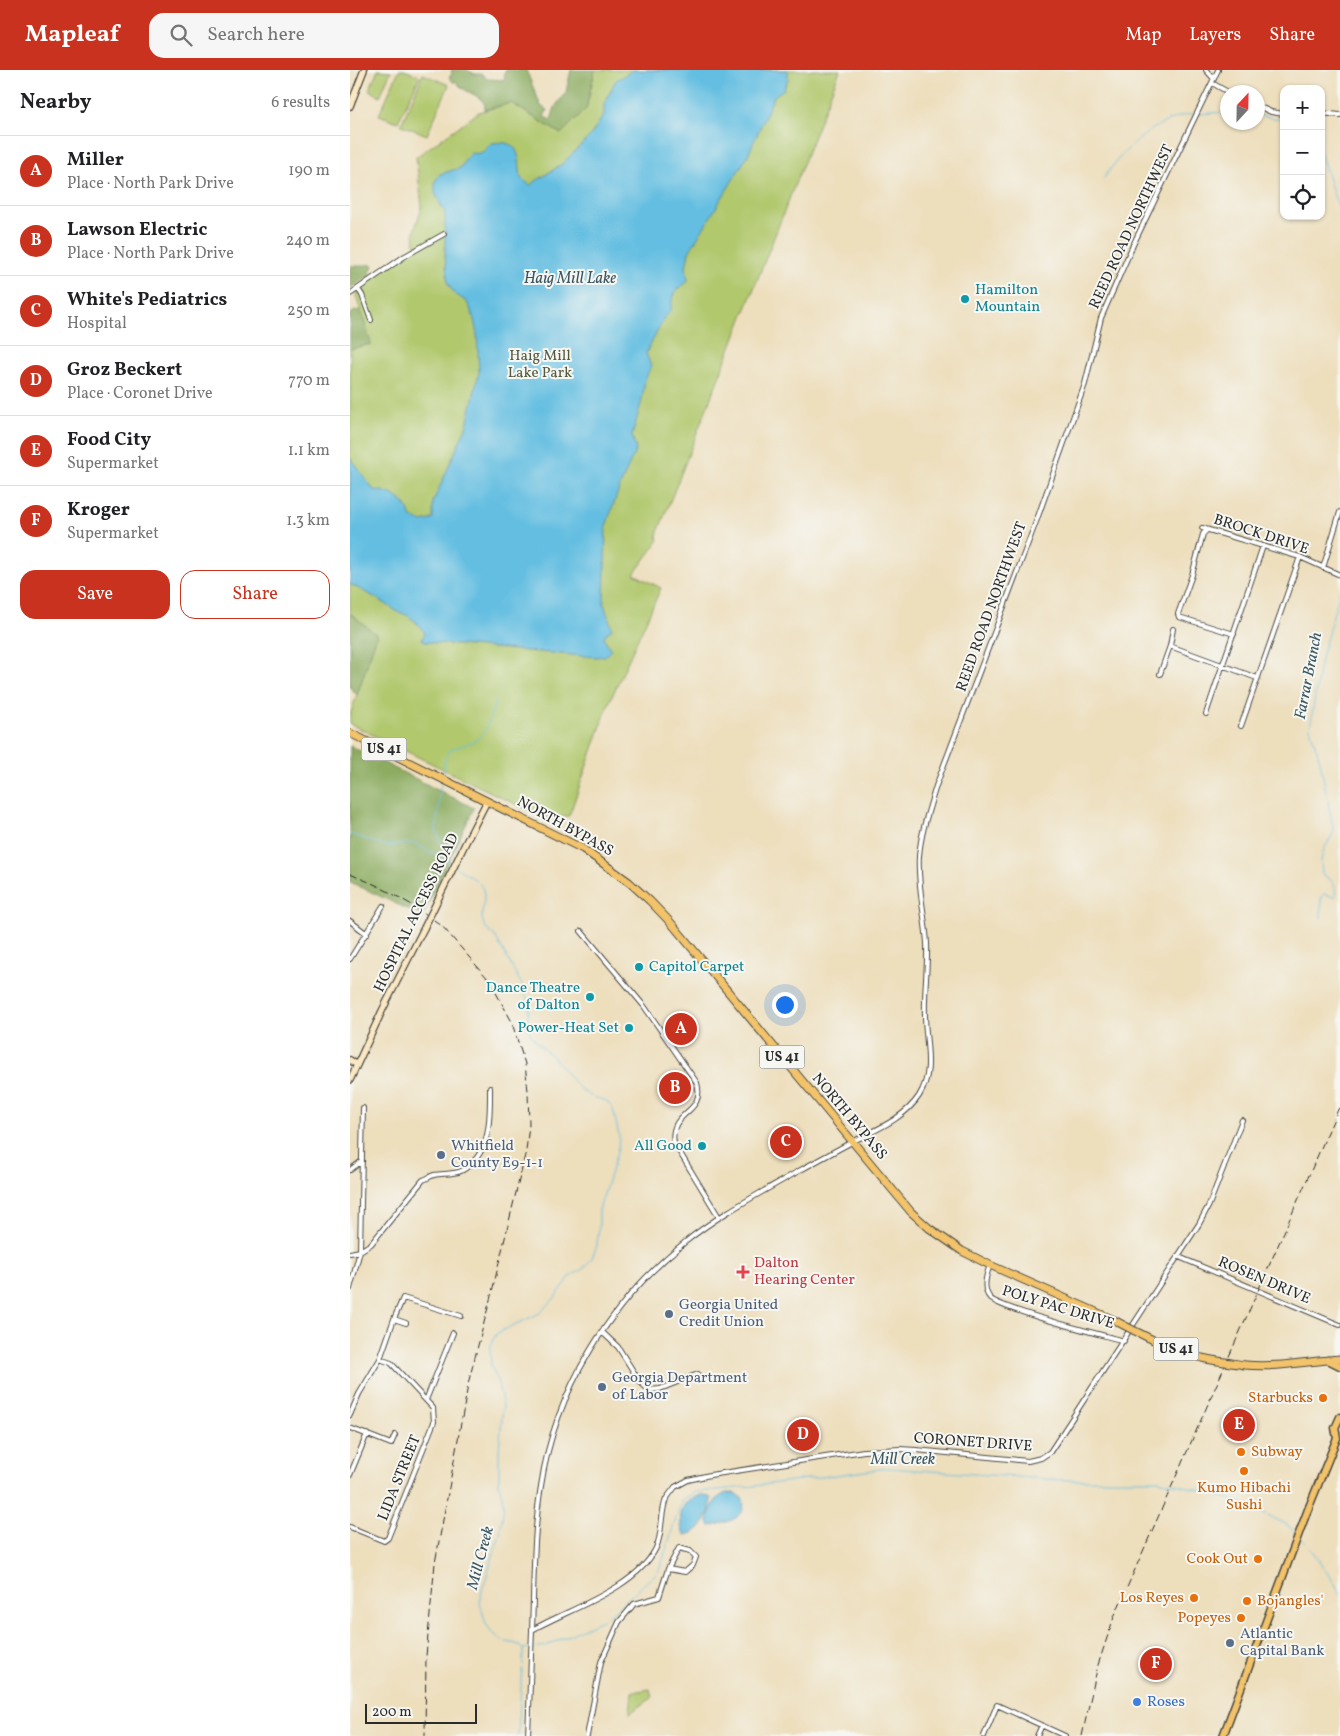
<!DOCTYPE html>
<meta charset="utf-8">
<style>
body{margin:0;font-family:Vollkorn,serif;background:#f6f6f6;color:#202124}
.controls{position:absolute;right:15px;top:15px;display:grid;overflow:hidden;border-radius:10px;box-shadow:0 1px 4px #0004}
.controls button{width:45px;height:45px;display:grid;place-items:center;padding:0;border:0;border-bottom:1px solid #e0e0e0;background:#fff;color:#202124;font:25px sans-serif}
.compass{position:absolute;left:870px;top:15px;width:45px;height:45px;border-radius:50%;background:#fff;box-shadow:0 1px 4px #0004;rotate:22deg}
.scale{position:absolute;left:15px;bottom:12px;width:112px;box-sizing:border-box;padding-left:5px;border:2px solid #2b2b2b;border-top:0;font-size:14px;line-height:18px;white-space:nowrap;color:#2b2b2b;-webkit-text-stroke:4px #f6f6f2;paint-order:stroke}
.you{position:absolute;left:434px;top:934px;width:18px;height:18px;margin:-12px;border:4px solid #fff;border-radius:50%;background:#1a73e8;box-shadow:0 0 0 8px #1a73e833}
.badge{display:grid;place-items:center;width:32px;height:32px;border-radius:50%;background:#c8321e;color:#fff;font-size:16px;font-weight:700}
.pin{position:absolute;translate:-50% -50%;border:2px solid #fff;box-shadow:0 1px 5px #0006}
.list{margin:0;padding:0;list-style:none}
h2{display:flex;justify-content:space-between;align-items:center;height:65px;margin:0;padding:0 20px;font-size:21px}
h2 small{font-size:16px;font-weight:400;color:#757577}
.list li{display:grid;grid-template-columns:32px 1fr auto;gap:15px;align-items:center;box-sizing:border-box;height:70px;padding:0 20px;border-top:1px solid #e0e0e0}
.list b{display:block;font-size:19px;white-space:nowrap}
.list p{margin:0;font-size:16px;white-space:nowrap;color:#757577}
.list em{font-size:16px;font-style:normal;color:#757577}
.actions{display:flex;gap:10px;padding:15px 20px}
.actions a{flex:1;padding:11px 0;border:1px solid #c8321e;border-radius:15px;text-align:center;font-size:18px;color:#c8321e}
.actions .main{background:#c8321e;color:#fff}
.icon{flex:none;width:28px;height:28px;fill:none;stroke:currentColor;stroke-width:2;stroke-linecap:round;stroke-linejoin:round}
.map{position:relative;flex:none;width:990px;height:1666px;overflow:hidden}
header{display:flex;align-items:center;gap:30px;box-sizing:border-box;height:70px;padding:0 25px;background:#c8321e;color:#fff}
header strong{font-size:24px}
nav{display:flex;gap:28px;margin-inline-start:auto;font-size:18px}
.search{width:350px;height:45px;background:#f6f6f6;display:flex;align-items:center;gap:12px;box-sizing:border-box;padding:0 18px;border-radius:15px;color:#757577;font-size:19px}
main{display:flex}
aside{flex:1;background:#fff}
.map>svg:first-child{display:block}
.green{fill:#b1c86d;stroke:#6e7a4c}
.forest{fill:#8cac60;stroke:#5c6c46}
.water{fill:#63bee1;stroke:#477486}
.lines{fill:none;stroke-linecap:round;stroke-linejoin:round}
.stream{stroke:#63bee1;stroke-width:1}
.street-casing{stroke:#484641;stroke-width:6}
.secondary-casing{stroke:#484641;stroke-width:8}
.primary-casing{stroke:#484641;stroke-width:9}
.highway-casing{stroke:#484641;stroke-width:9}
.street{stroke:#fff;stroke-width:4}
.secondary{stroke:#fae7c3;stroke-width:5.5}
.primary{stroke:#f2c36a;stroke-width:6}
.highway{stroke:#f2c36a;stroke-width:7}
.rail{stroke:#2b2b2b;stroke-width:1;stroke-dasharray:8 4;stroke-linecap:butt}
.secondary-bridge-casing{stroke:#484641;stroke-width:8;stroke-linecap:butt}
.highway-bridge-casing{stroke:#484641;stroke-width:9;stroke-linecap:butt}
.secondary-bridge{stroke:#fae7c3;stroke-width:5.5}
.highway-bridge{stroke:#f2c36a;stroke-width:7}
.culture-dot{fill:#0f9aa8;stroke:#f6f6f2;stroke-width:2}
.service-dot{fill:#5c6f8a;stroke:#f6f6f2;stroke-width:2}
.health-dot{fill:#e0444e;stroke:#f6f6f2;stroke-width:2}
.food-dot{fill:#e8710a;stroke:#f6f6f2;stroke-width:2}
.shop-dot{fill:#3f7fe0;stroke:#f6f6f2;stroke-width:2}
.labels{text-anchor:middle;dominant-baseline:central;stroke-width:4;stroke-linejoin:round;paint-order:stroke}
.shield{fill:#f6f6f2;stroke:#686867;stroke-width:1}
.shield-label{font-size:14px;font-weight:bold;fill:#2b2b2b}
.street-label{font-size:15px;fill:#2b2b2b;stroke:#f6f6f2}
.culture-label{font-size:15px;fill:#0d838f;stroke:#f6f6f2;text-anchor:end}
.park-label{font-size:15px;fill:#535a3f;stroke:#f6f6f2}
.service-label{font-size:15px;fill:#4e5e75;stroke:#f6f6f2;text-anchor:start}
.health-label{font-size:15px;fill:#be3a42;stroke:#f6f6f2;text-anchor:start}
.food-label{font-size:15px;fill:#c56008;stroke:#f6f6f2;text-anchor:end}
.shop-label{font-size:15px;fill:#366cbe;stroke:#f6f6f2;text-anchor:start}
.water-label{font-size:16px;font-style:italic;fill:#3c5762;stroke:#f6f6f2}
</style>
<header>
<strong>Mapleaf</strong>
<div class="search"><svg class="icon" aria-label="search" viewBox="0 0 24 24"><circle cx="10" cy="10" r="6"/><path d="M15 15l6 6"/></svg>Search here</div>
<nav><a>Map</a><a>Layers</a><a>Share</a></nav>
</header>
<main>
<aside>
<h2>Nearby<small>6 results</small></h2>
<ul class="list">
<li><span class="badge">A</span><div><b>Miller</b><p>Place · North Park Drive</p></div><em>190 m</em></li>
<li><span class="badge">B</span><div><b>Lawson Electric</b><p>Place · North Park Drive</p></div><em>240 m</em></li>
<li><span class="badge">C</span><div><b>White's Pediatrics</b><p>Hospital</p></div><em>250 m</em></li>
<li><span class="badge">D</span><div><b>Groz Beckert</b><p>Place · Coronet Drive</p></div><em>770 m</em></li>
<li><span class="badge">E</span><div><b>Food City</b><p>Supermarket</p></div><em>1.1 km</em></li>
<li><span class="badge">F</span><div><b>Kroger</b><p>Supermarket</p></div><em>1.3 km</em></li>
</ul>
<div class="actions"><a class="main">Save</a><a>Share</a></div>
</aside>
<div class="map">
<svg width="990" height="1666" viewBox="0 0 990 1666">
<rect width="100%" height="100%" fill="#f6f6f2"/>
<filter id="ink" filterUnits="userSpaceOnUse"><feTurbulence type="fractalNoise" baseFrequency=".02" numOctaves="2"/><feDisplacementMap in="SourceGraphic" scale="10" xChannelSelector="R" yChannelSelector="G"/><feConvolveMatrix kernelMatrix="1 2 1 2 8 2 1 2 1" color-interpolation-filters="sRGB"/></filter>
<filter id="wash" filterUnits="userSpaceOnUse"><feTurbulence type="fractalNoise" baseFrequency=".0096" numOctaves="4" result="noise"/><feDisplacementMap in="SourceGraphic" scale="20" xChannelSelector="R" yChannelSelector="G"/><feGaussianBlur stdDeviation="1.12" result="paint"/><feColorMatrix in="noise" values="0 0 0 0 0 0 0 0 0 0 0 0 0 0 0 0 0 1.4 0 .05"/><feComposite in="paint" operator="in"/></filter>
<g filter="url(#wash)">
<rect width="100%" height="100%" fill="#eddebc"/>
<path class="green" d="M28,0L41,1L30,26L19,20Z
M49,0H54L70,6L48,52L29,45Z
M245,0H490L308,462L307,467L309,470L284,504L311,518L259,633L219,746L194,748L0,654V645L27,565L0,543V279L20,274L5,222L39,196L38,193L65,176L64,161L72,137L66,87L129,42L161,33L211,64L236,39Z
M73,4L99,15L77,65L51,55Z
M300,1619L302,1628L280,1643L282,1622Z"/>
<path class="forest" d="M101,0H117L125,4H132L137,9L154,10L155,0H176L191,36L197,40L194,47L201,50L205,37L216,22L221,0H245L236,39L211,64L161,33L134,40L135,35C130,23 112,23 106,11L104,13L99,7L102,4Z
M20,194L23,195L19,206L0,218V196H12Z
M11,240L21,274L0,279V244L5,241Z
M0,543L27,565L7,625L0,618Z
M0,676L124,738L72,846L0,812Z"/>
<path class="water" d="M284,0H438V9L434,19L424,26L398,85L339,182L336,197L338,210L334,215L327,219L322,231L321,241L315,247L296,283L301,296L295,310L292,330L282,366L286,379L270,416L256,456L254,534L262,558L259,562L256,563L254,568L261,580L255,586L245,587L75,572L72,569L75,563L66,552L57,545L48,542L28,529L0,514V388L24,420C39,421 57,429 60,446L72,452L83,449V432L117,355L129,302L127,264L123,245L117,232L105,224L98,214L95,187V143L85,123V111L90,104L110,98L120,83C131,85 135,81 141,73C172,69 168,87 171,108L180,115L212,94L240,66L254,45V34L266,10Z
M377,1423H385L393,1429C398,1449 375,1453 360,1456L358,1452C359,1440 365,1426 377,1423Z
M351,1425H355L361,1428C360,1446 354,1461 335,1465C329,1458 329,1440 336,1433C339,1429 346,1427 351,1425Z"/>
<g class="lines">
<path class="stream" d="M848,44L878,42
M908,45L934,50
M971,84L984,126L990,140
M754,108C772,80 809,46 844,44
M93,706C94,699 94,689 98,683C100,677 119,675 126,670C138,662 141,645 145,632
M91,713L86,761L99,790
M0,764L36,776L64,773L102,793
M107,798C114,803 124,807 129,813C144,829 118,849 145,866L172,915L177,929L179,940L177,957L182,966L194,979L204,988L227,1016L238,1025L256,1031L263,1039L269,1066L268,1079L249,1140V1155L247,1175L242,1188L233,1199L221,1206L203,1230L190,1243L147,1263L143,1270L140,1280L141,1295L148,1313L153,1336L149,1380V1414L154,1435L150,1464L132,1521L130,1533L136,1554L142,1562L152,1571L167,1574L173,1579L179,1578
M971,848V827L974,824L985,827C987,815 982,810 972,804L971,791L974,779L984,762L970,691L960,658L971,588L990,521
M950,1467L959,1476L988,1519L990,1525
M183,1578L196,1576L254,1549L309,1501L332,1430L346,1422L397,1417L538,1398L711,1410H809L850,1420L895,1434L936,1454L946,1463
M173,1580V1595
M168,1666L172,1599"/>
</g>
</g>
<g filter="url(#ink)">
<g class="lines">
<g class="street-casing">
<path id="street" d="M856,0L864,9
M862,13L878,22
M908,36L921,42L934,44
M971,43L990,45
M8,219L12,225L21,250
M0,224L55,186L94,164
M852,458L950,487L990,505
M857,460L853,464L842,505L828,544L829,547L884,564
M973,498L990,442
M820,576L907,608
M810,604L820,576L823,559
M856,644L913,476
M891,656L950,487
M0,851L17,864
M231,861L294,936L347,1013C356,1045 318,1040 324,1073L369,1147
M0,889L33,836
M0,1100L12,1091
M0,1183L10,1181L21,1174L73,1110C77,1109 80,1106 84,1105C92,1103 102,1105 111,1101C142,1084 140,1048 140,1018
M829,1187L990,1255
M640,1195C636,1205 632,1219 640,1228C649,1239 753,1265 774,1271
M0,1219L10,1181L13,1038
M44,1249L56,1253
M252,1262L268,1277L290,1312L299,1320L310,1319L348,1304
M76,1330L103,1263
M0,1345L9,1324L30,1289L44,1249L53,1228L111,1246
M0,1358L41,1374L45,1365
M0,1405L17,1364
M0,1457L34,1471L38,1468L84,1352L83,1338L41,1293L30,1289
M182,1560C184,1512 183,1464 191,1416C205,1321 259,1233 334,1173C368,1145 409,1124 447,1102C465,1092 483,1082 502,1072C525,1060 554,1049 569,1026C585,1001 575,973 575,945C574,921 578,897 577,873C575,844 567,815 569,786C571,762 579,739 586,716L686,452L735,314L751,248L783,175L868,0
M178,1666L182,1560C219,1539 287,1518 306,1478C313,1463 310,1445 316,1429L325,1417L338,1410L360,1405L514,1381L550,1379L566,1380L678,1391L691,1388L700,1382L849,1154L859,1135L892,1050
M237,1666L251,1592L269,1552L284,1534L309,1527L318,1499L329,1478L340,1481L346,1487L343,1495L335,1502L318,1499
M634,1666L647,1635L715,1666
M687,1666L692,1655"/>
</g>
<g class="secondary-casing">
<path id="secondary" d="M0,36L14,0
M115,774L137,731
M0,990L7,995
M0,1010L32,941L74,858"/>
</g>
<g class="primary-casing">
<path id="primary" d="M978,1290L990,1296
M873,1666L957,1442L987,1368L985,1358L990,1347"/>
</g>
<g class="highway-casing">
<path id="highway" d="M0,663L233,779L279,812L300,831L322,854L561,1142L579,1158L612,1181L640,1195L762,1249
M895,1295C927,1298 958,1291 990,1289"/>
</g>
<use href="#street" class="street"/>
<use href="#secondary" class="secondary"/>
<use href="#primary" class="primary"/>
<use href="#highway" class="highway"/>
<path class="rail" d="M0,804L26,815L50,828L69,839L92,856L139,910L161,950L175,994L178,1021L179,1055L176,1081L141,1226L119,1310L85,1493L76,1586L75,1666
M732,1666L748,1595L764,1547L990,1035"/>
<g class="secondary-bridge-casing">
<path id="secondary-bridge" d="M74,858L115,774"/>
</g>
<g class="highway-bridge-casing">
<path id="highway-bridge" d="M762,1249C790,1264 821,1280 852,1288C866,1291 881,1293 895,1295"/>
</g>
<use href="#secondary-bridge" class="secondary-bridge"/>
<use href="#highway-bridge" class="highway-bridge"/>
</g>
</g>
<g class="culture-dot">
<circle cx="615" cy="229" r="5"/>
<circle cx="289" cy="897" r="5"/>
<circle cx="240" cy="927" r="5"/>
<circle cx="279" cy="958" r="5"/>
<circle cx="352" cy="1076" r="5"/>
</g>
<g class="service-dot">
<circle cx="91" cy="1085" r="5"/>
<circle cx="319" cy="1244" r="5"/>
<circle cx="252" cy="1317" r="5"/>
<circle cx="880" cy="1573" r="5"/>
</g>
<path class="health-dot" d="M390.5 1194.5h5v5h5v5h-5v5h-5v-5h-5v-5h5z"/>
<g class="food-dot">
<circle cx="973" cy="1328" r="5"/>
<circle cx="891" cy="1382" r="5"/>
<circle cx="894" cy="1401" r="5"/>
<circle cx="908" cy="1489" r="5"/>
<circle cx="844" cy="1528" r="5"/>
<circle cx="897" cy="1531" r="5"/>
<circle cx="891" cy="1548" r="5"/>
</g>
<circle class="shop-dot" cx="787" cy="1632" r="5"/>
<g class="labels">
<g class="shield">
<rect x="11.5" y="667.5" width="45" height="23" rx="4"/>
<rect x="409.5" y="975.5" width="45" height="23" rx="4"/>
<rect x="803.5" y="1267.5" width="45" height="23" rx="4"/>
</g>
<g class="shield-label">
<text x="34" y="679">US 41</text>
<text x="432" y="987">US 41</text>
<text x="826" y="1279">US 41</text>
</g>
<g class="street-label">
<text transform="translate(782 157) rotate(-65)">REED ROAD NORTHWEST</text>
<text transform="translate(911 465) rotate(18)">BROCK DRIVE</text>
<text transform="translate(642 537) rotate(-70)">REED ROAD NORTHWEST</text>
<text transform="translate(215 757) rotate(29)">NORTH BYPASS</text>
<text transform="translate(67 843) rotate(-64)">HOSPITAL ACCESS ROAD</text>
<text transform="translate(499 1047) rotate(50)">NORTH BYPASS</text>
<text transform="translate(914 1211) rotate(23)">ROSEN DRIVE</text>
<text transform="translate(708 1238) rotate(17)">POLY PAC DRIVE</text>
<text transform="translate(623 1373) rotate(4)">CORONET DRIVE</text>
<text transform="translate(50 1408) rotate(-68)">LIDA STREET</text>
</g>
<g class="culture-label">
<text x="625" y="220" text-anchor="start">Hamilton<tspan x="625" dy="17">Mountain</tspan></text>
<text x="299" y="897" text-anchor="start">Capitol Carpet</text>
<text x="230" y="918">Dance Theatre<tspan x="230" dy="17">of Dalton</tspan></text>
<text x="269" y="958">Power-Heat Set</text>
<text x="342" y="1076">All Good</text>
</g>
<g class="park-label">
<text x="190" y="286">Haig Mill<tspan x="190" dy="17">Lake Park</tspan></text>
</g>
<g class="service-label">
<text x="101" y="1076">Whitfield<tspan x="101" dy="17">County E9-1-1</tspan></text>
<text x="329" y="1235">Georgia United<tspan x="329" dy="17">Credit Union</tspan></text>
<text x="262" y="1308">Georgia Department<tspan x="262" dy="17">of Labor</tspan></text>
<text x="890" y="1564">Atlantic<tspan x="890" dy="17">Capital Bank</tspan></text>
</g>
<g class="health-label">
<text x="404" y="1193">Dalton<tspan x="404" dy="17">Hearing Center</tspan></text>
</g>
<g class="food-label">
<text x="963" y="1328">Starbucks</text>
<text x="901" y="1382" text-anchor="start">Subway</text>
<text x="894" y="1418" text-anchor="middle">Kumo Hibachi<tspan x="894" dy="17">Sushi</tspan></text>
<text x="898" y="1489">Cook Out</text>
<text x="834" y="1528">Los Reyes</text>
<text x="907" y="1531" text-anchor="start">Bojangles'</text>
<text x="881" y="1548">Popeyes</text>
</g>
<g class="shop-label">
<text x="797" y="1632">Roses</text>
</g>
<g class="water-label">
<text x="220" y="209">Haig Mill Lake</text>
<text transform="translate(959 606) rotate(-79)">Farrar Branch</text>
<text x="553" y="1390">Mill Creek</text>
<text transform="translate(131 1488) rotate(-75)">Mill Creek</text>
</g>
</g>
</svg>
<div class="controls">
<button>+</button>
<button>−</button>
<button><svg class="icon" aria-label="locate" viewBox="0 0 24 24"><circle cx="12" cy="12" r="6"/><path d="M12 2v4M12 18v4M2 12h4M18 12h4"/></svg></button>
</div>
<svg class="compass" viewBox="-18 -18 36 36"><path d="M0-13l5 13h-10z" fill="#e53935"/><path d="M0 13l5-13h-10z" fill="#757577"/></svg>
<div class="scale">200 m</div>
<div class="you"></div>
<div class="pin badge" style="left:331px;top:959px">A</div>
<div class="pin badge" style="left:325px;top:1018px">B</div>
<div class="pin badge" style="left:436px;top:1072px">C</div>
<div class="pin badge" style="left:453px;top:1365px">D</div>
<div class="pin badge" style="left:889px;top:1355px">E</div>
<div class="pin badge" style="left:806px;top:1594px">F</div>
</div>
</main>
